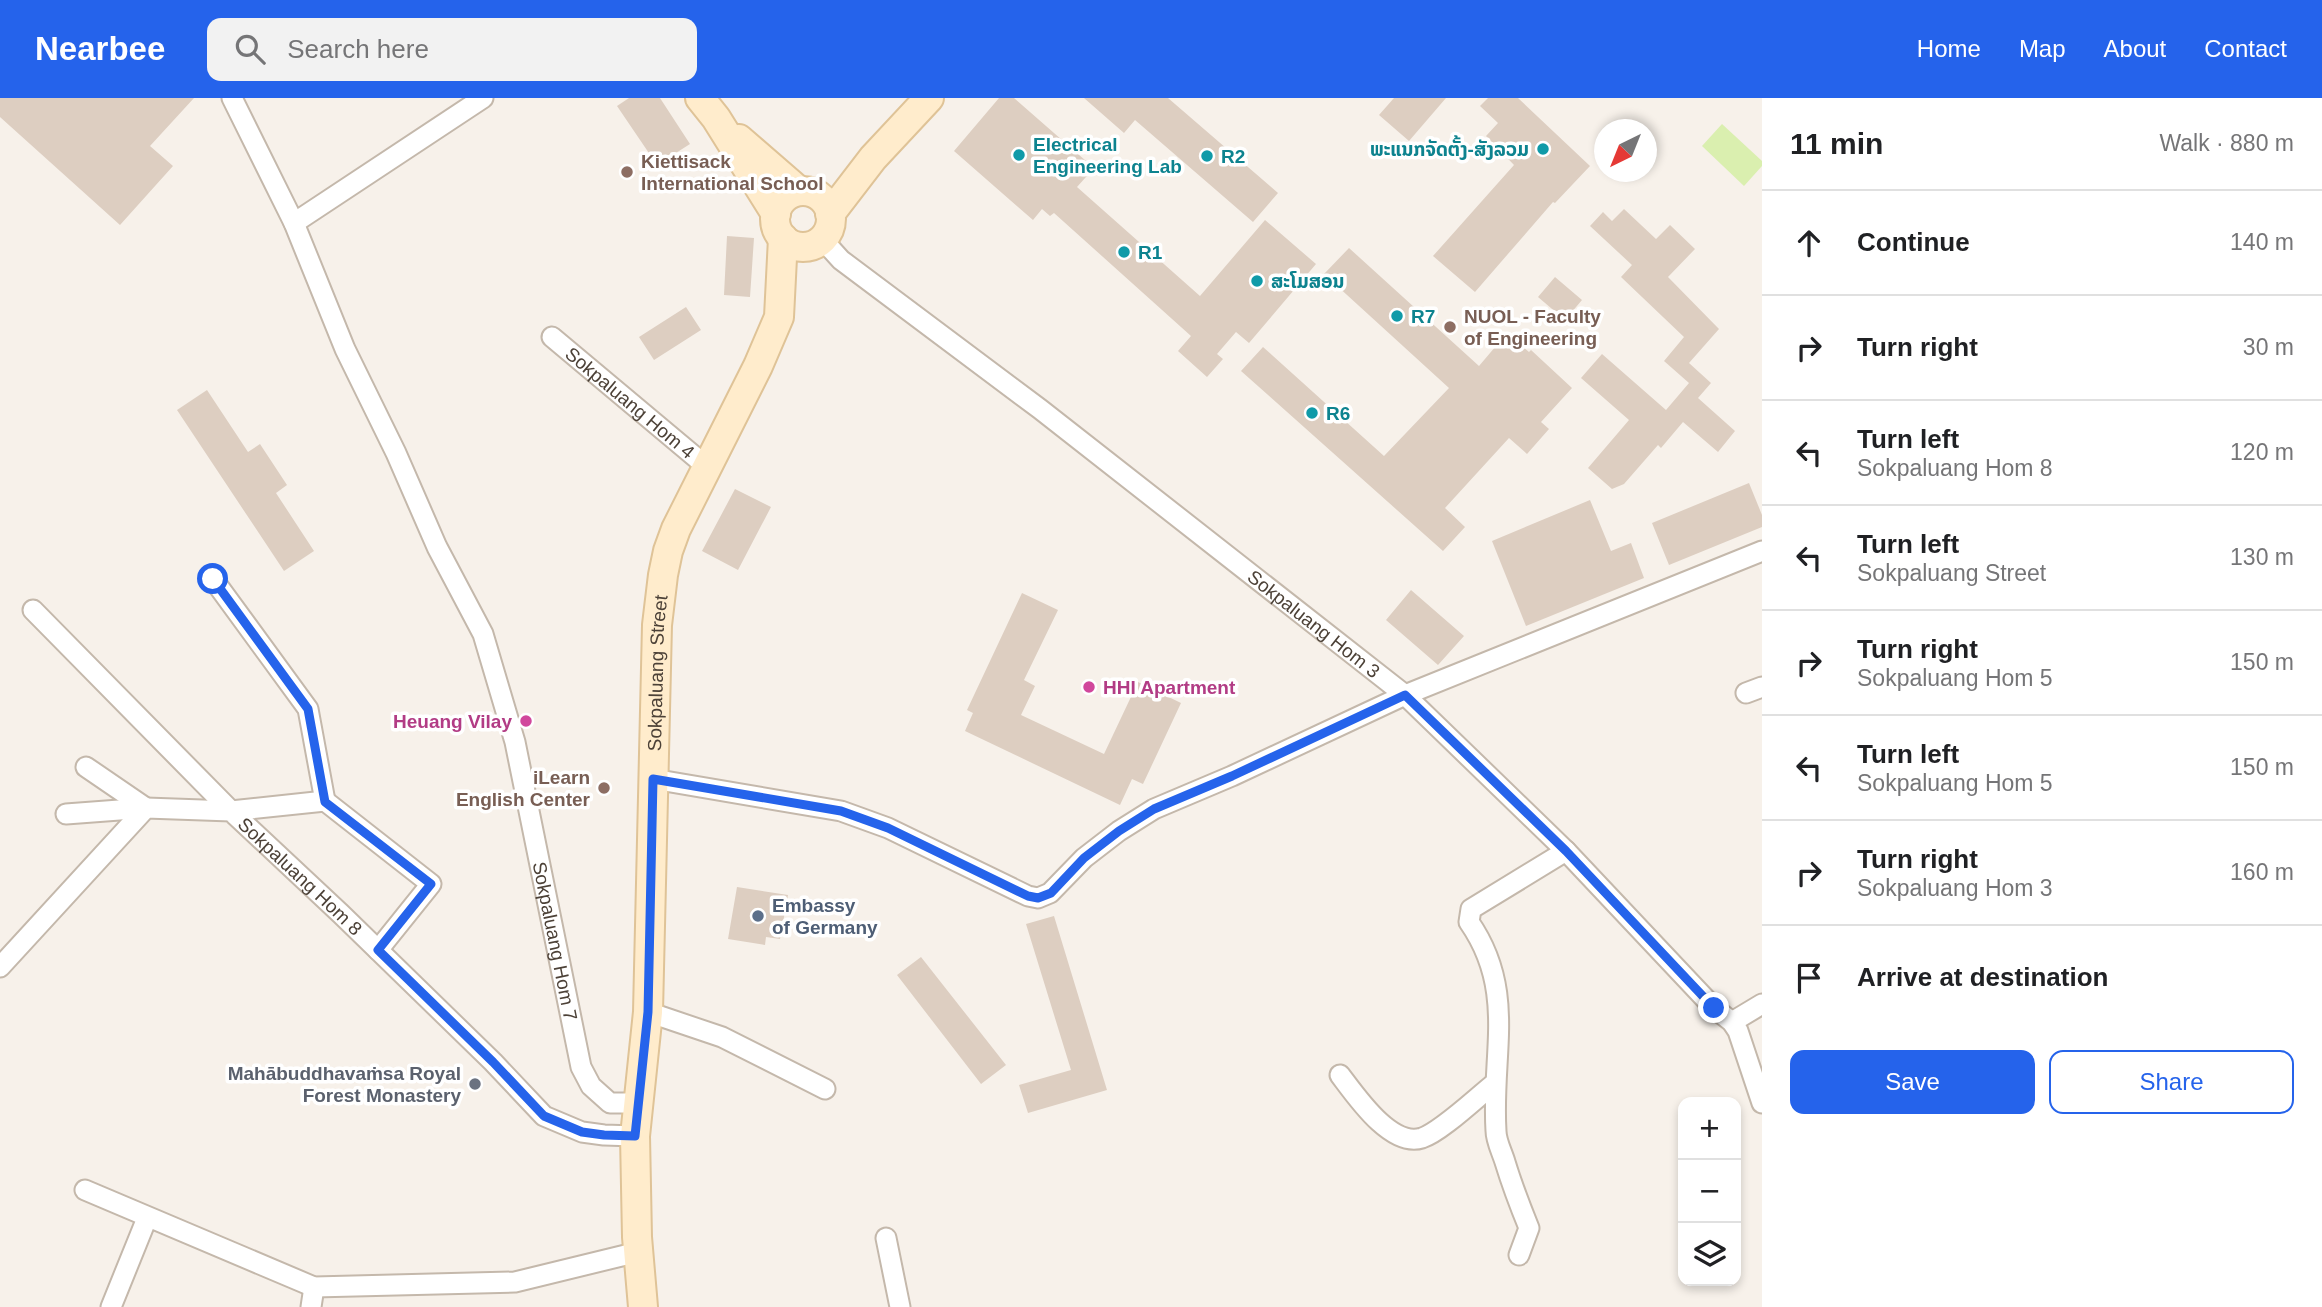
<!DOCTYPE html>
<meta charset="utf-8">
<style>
body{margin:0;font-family:Helvetica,"Noto Sans Lao",sans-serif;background:#f2f2f2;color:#202124}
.controls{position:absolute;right:21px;bottom:21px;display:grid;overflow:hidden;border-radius:14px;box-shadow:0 4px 10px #0003}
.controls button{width:63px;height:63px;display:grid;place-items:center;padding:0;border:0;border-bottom:2px solid #e0e0e0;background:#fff;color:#202124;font:35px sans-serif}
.compass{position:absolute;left:1594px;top:21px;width:63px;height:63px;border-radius:50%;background:#fff;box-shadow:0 4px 10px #0003;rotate:223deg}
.stop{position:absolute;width:21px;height:21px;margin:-16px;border:5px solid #2563eb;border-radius:50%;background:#fff}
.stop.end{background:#2563eb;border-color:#fff;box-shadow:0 2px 7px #0008}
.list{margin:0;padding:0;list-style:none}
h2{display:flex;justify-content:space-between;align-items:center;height:91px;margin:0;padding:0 28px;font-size:30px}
h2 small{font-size:23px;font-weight:400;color:#757577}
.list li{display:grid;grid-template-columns:46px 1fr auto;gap:21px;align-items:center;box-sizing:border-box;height:105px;padding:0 28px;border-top:2px solid #e0e0e0}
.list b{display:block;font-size:26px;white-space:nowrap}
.list p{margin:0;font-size:23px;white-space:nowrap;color:#757577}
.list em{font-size:23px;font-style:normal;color:#757577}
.actions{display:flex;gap:14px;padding:21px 28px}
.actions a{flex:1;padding:16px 0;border:2px solid #2563eb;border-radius:14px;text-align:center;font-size:24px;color:#2563eb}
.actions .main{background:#2563eb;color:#fff}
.icon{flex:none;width:38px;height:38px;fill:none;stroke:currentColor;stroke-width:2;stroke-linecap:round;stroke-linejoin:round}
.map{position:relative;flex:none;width:1762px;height:1209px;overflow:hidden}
header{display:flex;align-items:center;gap:42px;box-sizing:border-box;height:98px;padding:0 35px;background:#2563eb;color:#fff}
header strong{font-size:33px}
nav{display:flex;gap:38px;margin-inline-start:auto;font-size:24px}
.search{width:490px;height:63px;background:#f2f2f2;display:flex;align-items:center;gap:18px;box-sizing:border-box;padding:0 24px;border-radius:14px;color:#757577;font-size:26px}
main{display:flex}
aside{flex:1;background:#fff}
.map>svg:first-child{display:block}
.green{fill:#daefaf}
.building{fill:#ddcec1}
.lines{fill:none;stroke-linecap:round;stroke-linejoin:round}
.street-casing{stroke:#c4b8ab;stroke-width:23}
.secondary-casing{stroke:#dfc397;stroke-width:32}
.street{stroke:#fff;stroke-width:19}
.secondary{stroke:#ffeccc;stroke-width:28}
.route{stroke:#2563eb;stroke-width:9}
.culture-dot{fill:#0f9aa8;stroke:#fff;stroke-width:2.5}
.education-dot{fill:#8d6e63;stroke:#fff;stroke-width:2.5}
.hotel-dot{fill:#d1479c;stroke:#fff;stroke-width:2.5}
.service-dot{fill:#5c6f8a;stroke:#fff;stroke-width:2.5}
.worship-dot{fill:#6b7280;stroke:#fff;stroke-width:2.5}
.labels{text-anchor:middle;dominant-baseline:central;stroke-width:7;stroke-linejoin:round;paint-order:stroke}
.culture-label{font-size:19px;font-weight:bold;fill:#0d838f;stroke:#fff;text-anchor:start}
.education-label{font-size:19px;font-weight:bold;fill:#785e54;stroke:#fff;text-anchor:start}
.street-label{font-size:19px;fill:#4c4137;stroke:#fff}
.hotel-label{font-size:19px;font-weight:bold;fill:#b23c85;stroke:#fff;text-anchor:start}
.service-label{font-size:19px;font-weight:bold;fill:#4e5e75;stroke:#fff;text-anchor:start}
.worship-label{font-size:19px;font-weight:bold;fill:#5b616d;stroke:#fff;text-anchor:end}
</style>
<header>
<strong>Nearbee</strong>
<div class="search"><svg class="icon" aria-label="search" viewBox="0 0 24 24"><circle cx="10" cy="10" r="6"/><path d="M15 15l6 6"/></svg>Search here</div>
<nav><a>Home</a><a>Map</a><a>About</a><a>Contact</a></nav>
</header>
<main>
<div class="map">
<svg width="1762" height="1209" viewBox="0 0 1762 1209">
<rect width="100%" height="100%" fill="#f7f1ea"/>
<path class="green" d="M1722,26L1762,63V68L1744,88L1702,48Z"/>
<path class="building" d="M0,0H194L150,48L173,68L120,127L0,19Z
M629,0H660L690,46L657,67L617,8Z
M999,0H1014L1094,70L1077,89L1200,198L1265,122L1316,166L1249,245L1236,234L1217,256L1223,261L1207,279L1178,253L1191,238L1054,115L1050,118L1042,111L1033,122L954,53Z
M1084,0H1168L1278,95L1253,124L1135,22L1124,35Z
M1394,0H1446L1409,43L1379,17Z
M1488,0H1518L1590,68L1555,105L1553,104L1475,194L1433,158L1514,67L1486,38L1498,25L1480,8Z
M1624,111L1656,141L1670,127L1695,151L1668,179L1719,231L1689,265L1711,285L1698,300L1735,333L1718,354L1683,324L1661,350L1658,347L1624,386L1612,391L1588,370L1629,322L1581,280L1602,256L1666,312L1689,285L1664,263L1684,239L1621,179L1632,167L1590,128L1603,114L1612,123Z
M727,138L754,140L750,199L724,197Z
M1349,150L1479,268L1507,235L1529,254L1531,252L1572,290L1541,324L1549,331L1527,356L1509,340L1445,410L1465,429L1443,453L1241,273L1263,249L1384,358L1449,290L1324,176Z
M1555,179L1582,202L1565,222L1538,199Z
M686,209L701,232L654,262L639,239Z
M207,292L248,354L260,346L287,387L276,395L314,453L284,473L177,312Z
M1749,385L1762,417V429L1669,467L1652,425Z
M735,391L771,409L738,472L702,453Z
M1590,402L1611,453L1631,445L1644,480L1526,528L1492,443Z
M1411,492L1464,538L1438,567L1386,522Z
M1022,495L1058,512L1024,582L1035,588L1021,617L1104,656L1138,584L1181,605L1143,686L1132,681L1120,707L965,633L973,615L967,612Z
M737,789L788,797L780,841L766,839L765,847L728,841Z
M1054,818L1107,992L1028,1015L1019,987L1071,972L1026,826Z
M921,859L1006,967L981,986L897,877Z"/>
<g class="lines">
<g class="street-casing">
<g id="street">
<path id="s1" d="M232,0L294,125L345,251L396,355L437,449L483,536L515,644L581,969L591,988L610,1005H639"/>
<path d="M294,125L483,0"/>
<path id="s2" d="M822,141L841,162L1040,311L1405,597L1566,753L1714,910L1732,924L1738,933L1762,1005"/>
<path id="s3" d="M552,239L706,368"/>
<path d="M213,481L308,611L325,703"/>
<path d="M33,512L231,713L325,703L431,786L378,852"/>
<path d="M1746,595L1762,589"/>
<path d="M86,669L146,710"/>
<path d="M653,681L841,713L888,730L1028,798L1038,800L1050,795L1084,760L1119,733L1154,711L1232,678L1405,597L1762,453"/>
<path d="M66,716L146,710"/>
<path id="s4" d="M0,869L146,710L231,713L341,816L493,964L544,1018L582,1034L604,1037L635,1038"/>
<path d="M648,914L722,939L825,991"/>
<path d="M1732,924L1762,906"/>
<path d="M1340,977C1356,998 1391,1050 1422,1040C1442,1033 1477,999 1495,985"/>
<path d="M85,1092L314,1189L515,1184L638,1154"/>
<path d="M886,1140L900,1209"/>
<path d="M1519,1157L1529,1130C1520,1108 1512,1087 1505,1064C1502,1054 1496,1043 1496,1033C1491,956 1517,893 1469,824L1471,811L1566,753"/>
<path d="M111,1209L147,1120"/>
<path d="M311,1209L314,1189"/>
</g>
</g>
<g class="secondary-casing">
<g id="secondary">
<path d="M700,0L716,20L776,116"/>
<path d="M739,41L799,93"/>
<circle cx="803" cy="121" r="28"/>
<path d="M830,116L873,60L929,0"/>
<path id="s5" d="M643,1209L637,1139L635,1038L648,914L657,527L663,477L668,453L676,431L758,268L779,219L783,140"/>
</g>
</g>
<use href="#street" class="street"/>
<use href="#secondary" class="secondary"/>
</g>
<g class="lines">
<path class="route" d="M213,481L308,611L325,704L431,786L378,852L493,964L544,1018L582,1034L604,1037L635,1038L648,914L653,681L841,713L888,730L1028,798L1038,800L1051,795L1084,760L1119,733L1154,711L1232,678L1405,597L1566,753L1714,910"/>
</g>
<g class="culture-dot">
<circle cx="1543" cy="51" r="7"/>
<circle cx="1019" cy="57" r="7"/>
<circle cx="1207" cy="58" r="7"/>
<circle cx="1124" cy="154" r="7"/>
<circle cx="1257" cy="183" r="7"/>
<circle cx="1397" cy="218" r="7"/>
<circle cx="1312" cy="315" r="7"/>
</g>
<g class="education-dot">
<circle cx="627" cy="74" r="7"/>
<circle cx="1450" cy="229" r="7"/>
<circle cx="604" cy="690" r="7"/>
</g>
<g class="hotel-dot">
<circle cx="1089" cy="589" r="7"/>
<circle cx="526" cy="623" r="7"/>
</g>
<circle class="service-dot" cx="758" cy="818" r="7"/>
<circle class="worship-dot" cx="475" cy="986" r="7"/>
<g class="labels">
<g class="culture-label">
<text x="1033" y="46">Electrical<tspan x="1033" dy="22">Engineering Lab</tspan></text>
<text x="1529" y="51" text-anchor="end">ພະແນກຈັດຕັ້ງ-ສັງລວມ</text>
<text x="1221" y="58">R2</text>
<text x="1138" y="154">R1</text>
<text x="1271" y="183">ສະໂມສອນ</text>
<text x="1411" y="218">R7</text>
<text x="1326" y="315">R6</text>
</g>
<g class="education-label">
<text x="641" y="63">Kiettisack<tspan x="641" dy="22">International School</tspan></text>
<text x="1464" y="218">NUOL - Faculty<tspan x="1464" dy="22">of Engineering</tspan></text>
<text x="590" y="679" text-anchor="end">iLearn<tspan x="590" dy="22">English Center</tspan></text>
</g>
<g class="street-label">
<text stroke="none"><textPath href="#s3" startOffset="102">Sokpaluang Hom 4</textPath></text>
<text stroke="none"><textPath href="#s2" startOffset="625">Sokpaluang Hom 3</textPath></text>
<text stroke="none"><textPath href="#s5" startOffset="635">Sokpaluang Street</textPath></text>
<text stroke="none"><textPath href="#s4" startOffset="396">Sokpaluang Hom 8</textPath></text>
<text stroke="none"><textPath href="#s1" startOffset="908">Sokpaluang Hom 7</textPath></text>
</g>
<g class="hotel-label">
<text x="1103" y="589">HHI Apartment</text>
<text x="512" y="623" text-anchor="end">Heuang Vilay</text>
</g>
<g class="service-label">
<text x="772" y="807">Embassy<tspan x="772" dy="22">of Germany</tspan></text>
</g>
<g class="worship-label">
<text x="461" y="975">Mahābuddhavaṁsa Royal<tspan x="461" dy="22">Forest Monastery</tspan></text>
</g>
</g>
</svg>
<div class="controls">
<button>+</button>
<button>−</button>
<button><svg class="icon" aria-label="layers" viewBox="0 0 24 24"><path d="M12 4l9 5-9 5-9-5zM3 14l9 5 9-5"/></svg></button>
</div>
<svg class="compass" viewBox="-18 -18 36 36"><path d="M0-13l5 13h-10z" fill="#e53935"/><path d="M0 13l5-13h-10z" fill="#757577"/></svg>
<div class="stop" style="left:213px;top:481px"></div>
<div class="stop end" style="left:1714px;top:910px"></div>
</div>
<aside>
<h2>11 min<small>Walk · 880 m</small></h2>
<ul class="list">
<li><svg class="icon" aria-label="ahead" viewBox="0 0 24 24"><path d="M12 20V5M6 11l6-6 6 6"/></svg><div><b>Continue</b></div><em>140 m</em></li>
<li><svg class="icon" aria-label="right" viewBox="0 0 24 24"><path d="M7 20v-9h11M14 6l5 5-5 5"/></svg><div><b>Turn right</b></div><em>30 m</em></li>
<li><svg class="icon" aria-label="left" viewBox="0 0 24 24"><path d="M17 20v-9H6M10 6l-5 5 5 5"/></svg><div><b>Turn left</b><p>Sokpaluang Hom 8</p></div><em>120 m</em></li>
<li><svg class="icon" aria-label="left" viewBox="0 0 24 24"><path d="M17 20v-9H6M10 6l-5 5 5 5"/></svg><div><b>Turn left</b><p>Sokpaluang Street</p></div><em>130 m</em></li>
<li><svg class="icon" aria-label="right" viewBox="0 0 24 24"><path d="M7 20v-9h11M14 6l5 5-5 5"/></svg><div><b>Turn right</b><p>Sokpaluang Hom 5</p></div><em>150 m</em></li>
<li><svg class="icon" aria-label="left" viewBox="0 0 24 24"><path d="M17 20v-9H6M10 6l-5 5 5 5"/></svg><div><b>Turn left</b><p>Sokpaluang Hom 5</p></div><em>150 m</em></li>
<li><svg class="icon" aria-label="right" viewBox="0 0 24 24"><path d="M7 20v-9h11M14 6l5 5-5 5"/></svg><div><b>Turn right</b><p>Sokpaluang Hom 3</p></div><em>160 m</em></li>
<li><svg class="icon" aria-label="arrive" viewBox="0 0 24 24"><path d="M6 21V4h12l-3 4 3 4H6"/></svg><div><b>Arrive at destination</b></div></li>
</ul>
<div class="actions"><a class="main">Save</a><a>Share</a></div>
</aside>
</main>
